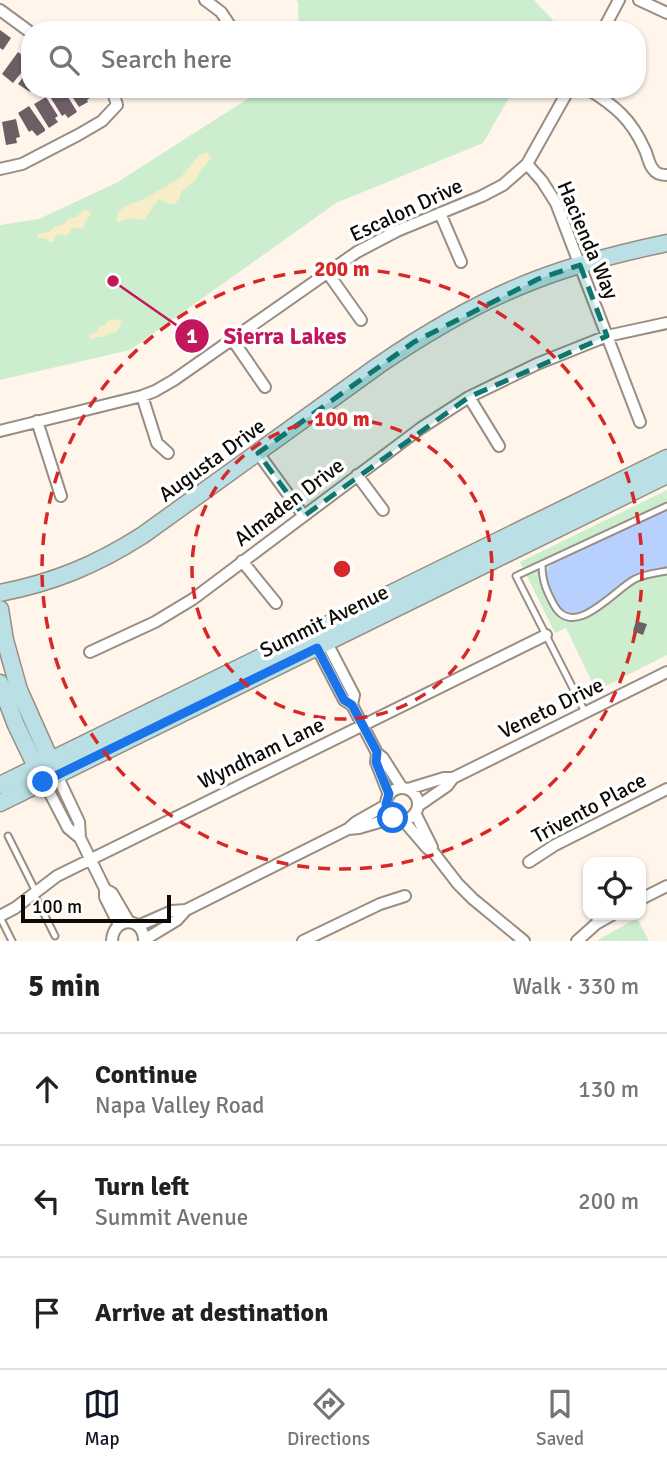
<!DOCTYPE html>
<meta charset="utf-8">
<style>
body{margin:0;font-family:Signika,sans-serif;background:#f2f2f2;color:#202124}
.controls{position:absolute;right:21px;bottom:21px;display:grid;overflow:hidden;border-radius:14px;box-shadow:0 2px 5px #0004}
.controls button{width:63px;height:63px;display:grid;place-items:center;padding:0;border:0;border-bottom:2px solid #e0e0e0;background:#fff;color:#202124;font:35px sans-serif}
.scale{position:absolute;left:21px;bottom:18px;width:150px;box-sizing:border-box;padding-left:7px;border:4px solid #0e0b07;border-top:0;font-size:19px;line-height:24px;white-space:nowrap;color:#0e0b07;-webkit-text-stroke:5px #fff;paint-order:stroke}
.stop{position:absolute;width:21px;height:21px;margin:-16px;border:5px solid #1a73e8;border-radius:50%;background:#fff}
.stop.end{background:#1a73e8;border-color:#fff;box-shadow:0 2px 7px #0008}
.list{margin:0;padding:0;list-style:none}
h2{display:flex;justify-content:space-between;align-items:center;height:91px;margin:0;padding:0 28px;font-size:30px}
h2 small{font-size:23px;font-weight:400;color:#757577}
.list li{display:grid;grid-template-columns:46px 1fr auto;gap:21px;align-items:center;box-sizing:border-box;height:112px;padding:0 28px;border-top:2px solid #e0e0e0}
.list b{display:block;font-size:26px;white-space:nowrap}
.list p{margin:0;font-size:23px;white-space:nowrap;color:#757577}
.list em{font-size:23px;font-style:normal;color:#757577}
.icon{flex:none;width:38px;height:38px;fill:none;stroke:currentColor;stroke-width:2;stroke-linecap:round;stroke-linejoin:round}
.map{position:relative;flex:none;width:667px;height:941px;overflow:hidden}
.search{position:absolute;background:#fff;box-shadow:0 2px 5px #0004;left:21px;right:21px;top:21px;height:77px;display:flex;align-items:center;gap:18px;box-sizing:border-box;padding:0 24px;border-radius:28px;color:#757577;font-size:26px}
.sheet{height:427px;background:#fff}
nav{display:flex;justify-content:space-around;align-items:center;box-sizing:border-box;height:98px;border-top:2px solid #e0e0e0;background:#fff;font-size:19px;color:#757577}
nav a{display:grid;justify-items:center;gap:4px}
nav .on{color:#111827}
.map>svg:first-child{display:block}
.green{fill:#cceece}
.sand{fill:#f7edc8}
.water{fill:#b7d0fd}
.building{fill:#6e5f66}
.lines{fill:none;stroke-linecap:round;stroke-linejoin:round}
.lane-casing{stroke:#988e82;stroke-width:9}
.street-casing{stroke:#988e82;stroke-width:14}
.secondary-casing{stroke:#988e82;stroke-width:19}
.lane{stroke:#fff;stroke-width:5}
.street{stroke:#fff;stroke-width:10}
.secondary{stroke:#bae0e6;stroke-width:16}
.route{stroke:#1a73e8;stroke-width:9}
.marked{fill:#0f766e;fill-opacity:0.2;stroke:#0f766e;stroke-width:5;stroke-dasharray:14 9;stroke-linejoin:round}
.ring{fill:none;stroke:#d62828;stroke-width:3.5;stroke-dasharray:12 9}
.labels{text-anchor:middle;dominant-baseline:central;stroke-width:7;stroke-linejoin:round;paint-order:stroke}
.street-label{font-size:21px;fill:#0e0b07;stroke:#fff}
.centre{fill:#d62828;stroke:#fff;stroke-width:3.5}
.ring-label{font-size:21px;text-anchor:middle;font-weight:bold;fill:#d62828;stroke:#fff;stroke-width:7;stroke-linejoin:round;paint-order:stroke}
.leader{fill:none;stroke:#c2185b;stroke-width:2.5}
.callout-dot{fill:#c2185b;stroke:#fff;stroke-width:2.5}
.mark-label{font-size:21px;text-anchor:middle;font-weight:bold;fill:#fff}
.callout-label{font-size:23px;text-anchor:middle;font-weight:bold;fill:#c2185b;stroke:#fff;stroke-width:7;stroke-linejoin:round;paint-order:stroke}
</style>
<div class="map">
<svg width="667" height="941" viewBox="0 0 667 941">
<rect width="100%" height="100%" fill="#fff5eb"/>
<path class="green" d="M296,0H534L553,20L548,30H299L298,2Z
M263,89H514L483,143L336,203L130,350L0,380V225L39,219L116,183Z
M667,490V655L598,690L591,680L566,628L555,633L520,562Z
M637,918L649,941H596Z"/>
<path class="sand" d="M204,153H208L211,157L210,160L200,171L197,179L181,192L179,199L175,204H168L161,199L158,200L145,219L142,220L131,218L118,222L116,220L119,211L125,206L144,199L180,178L199,155Z
M85,209L89,211L91,215L85,221L84,227L82,229L72,228L69,234L66,236L57,234L53,242H50L45,238H37L38,234L49,232L54,227L64,224L69,218L76,217Z
M110,319L120,320L122,322L116,333H109L104,337H98L92,339L89,338L90,334L97,332L100,326L105,325Z"/>
<path class="water" d="M667,509V567C654,570 642,572 630,578C614,586 584,624 564,611C557,607 553,594 550,587C545,577 545,571 553,563Z"/>
<path class="building" d="M0,30L11,38L3,50L0,48Z
M18,52L22,55L23,53L30,58V62L13,83L2,74Z
M30,68V92L18,84Z
M57,89H63L76,110L77,112L68,118L65,114L62,116L49,95Z
M67,89H85L90,98L87,100L88,102L79,107Z
M46,97L58,116L55,118L58,122L49,128L34,104Z
M29,106L45,129V131L37,136L32,130L29,132L18,113Z
M16,119L20,137L16,138L17,143L6,145L2,122Z
M636,621L647,624L643,635L633,631Z"/>
<g class="lines">
<g class="lane-casing">
<path id="lane" d="M542,564C542,581 546,590 554,605C574,641 615,589 635,579C645,574 656,573 667,571
M585,712L516,576L667,506
M8,836L36,892
M34,894L55,936
M0,917L12,941"/>
</g>
<g class="street-casing">
<path id="street" d="M205,0L221,12L233,30
M639,0L667,13
M0,10L30,32
M603,30L619,0
M588,89C615,106 631,119 644,148C648,155 648,163 653,169C656,174 661,175 667,175
M527,164L542,181L556,203L640,422
M0,169L22,164L78,135L102,121L117,105L112,89
M440,213L461,262
M327,272L361,320
M232,339L265,387
M142,396L157,443L168,453
M469,397L499,446
M37,421L61,496
M0,431L142,396L155,391L174,380L357,252L397,231L482,196L503,185L527,164L569,89
M258,453L304,516
M357,475L383,510
M242,561L276,603
M327,643L354,695L352,705
M317,648L344,700L352,705L377,753L383,758L402,788
M90,652L155,622L193,599L421,428L469,397L537,364L607,336L667,323
M377,753L376,762L389,795
M55,771L79,822L80,838L105,889V897L119,925
M41,776L68,828L80,838
M386 804a16 16 0 1 1 32 0a16 16 0 1 1-32 0Z
M408,789L444,778H453L667,672
M418,806L447,786L453,778
M415,813L432,847
M403,820L427,848L434,853L458,884L473,899L524,941
M348,829L359,828L393,818
M529,862L555,845L667,789
M105,889L112,893L129,922
M641,899L667,886
M0,916L15,908L57,876L546,635
M138,926L172,911L186,910
M144,940L177,920L186,910L348,829L356,822L386,805
M112,941C113,916 144,916 144,941
M303,941L380,904L405,896
M577,941L596,924L612,915"/>
</g>
<g class="secondary-casing">
<path id="secondary" d="M0,593C55,582 96,565 143,535L379,365C429,331 482,300 538,279C580,263 624,252 667,243
M0,609L5,640L19,690L53,766
M0,683L16,725L39,773
M0,785L667,458
M0,803L667,475"/>
</g>
<use href="#lane" class="lane"/>
<use href="#street" class="street"/>
<use href="#secondary" class="secondary"/>
</g>
<g class="lines">
<path class="route" d="M43,782L317,648L344,700L352,705L377,752L376,762L389,794L386,804L387,810L393,818"/>
</g>
<path class="marked" d="M580,265L607,336L469,397L304,516L258,453L414,342L538,279Z"/>
<g class="ring">
<circle cx="342" cy="569" r="150"/>
<circle cx="342" cy="569" r="300"/>
</g>
<g class="labels">
<g class="street-label">
<text transform="translate(406 210) rotate(-25)">Escalon Drive</text>
<text transform="translate(588 240) rotate(67)">Hacienda Way</text>
<text transform="translate(212 460) rotate(-36)">Augusta Drive</text>
<text transform="translate(289 502) rotate(-37)">Almaden Drive</text>
<text transform="translate(324 621) rotate(-26)">Summit Avenue</text>
<text transform="translate(551 708) rotate(-26)">Veneto Drive</text>
<text transform="translate(261 753) rotate(-26)">Wyndham Lane</text>
<text transform="translate(589 808) rotate(-28)">Trivento Place</text>
</g>
</g>
<circle cx="342" cy="569" r="10" class="centre"/>
<g class="ring-label">
<text x="342" y="276">200 m</text>
<text x="342" y="426">100 m</text>
</g>
<path class="leader" d="M113 281L192 336"/>
<g class="callout-dot">
<circle cx="113" cy="281" r="7"/>
<circle cx="192" cy="336" r="18"/>
</g>
<g class="mark-label">
<text x="192" y="343">1</text>
</g>
<g class="callout-label">
<text x="285" y="344">Sierra Lakes</text>
</g>
</svg>
<div class="controls">
<button><svg class="icon" aria-label="locate" viewBox="0 0 24 24"><circle cx="12" cy="12" r="6"/><path d="M12 2v4M12 18v4M2 12h4M18 12h4"/></svg></button>
</div>
<div class="scale">100 m</div>
<div class="stop" style="left:393px;top:818px"></div>
<div class="stop end" style="left:43px;top:782px"></div>
<div class="search"><svg class="icon" aria-label="search" viewBox="0 0 24 24"><circle cx="10" cy="10" r="6"/><path d="M15 15l6 6"/></svg>Search here</div>
</div>
<section class="sheet">
<h2>5 min<small>Walk · 330 m</small></h2>
<ul class="list">
<li><svg class="icon" aria-label="ahead" viewBox="0 0 24 24"><path d="M12 20V5M6 11l6-6 6 6"/></svg><div><b>Continue</b><p>Napa Valley Road</p></div><em>130 m</em></li>
<li><svg class="icon" aria-label="left" viewBox="0 0 24 24"><path d="M17 20v-9H6M10 6l-5 5 5 5"/></svg><div><b>Turn left</b><p>Summit Avenue</p></div><em>200 m</em></li>
<li><svg class="icon" aria-label="arrive" viewBox="0 0 24 24"><path d="M6 21V4h12l-3 4 3 4H6"/></svg><div><b>Arrive at destination</b></div></li>
</ul>
</section>
<nav>
<a class="on"><svg class="icon" aria-label="map" viewBox="0 0 24 24"><path d="M3 6l6-2 6 2 6-2v14l-6 2-6-2-6 2zM9 4v14M15 6v14"/></svg>Map</a>
<a><svg class="icon" aria-label="directions" viewBox="0 0 24 24"><path d="M12 3l9 9-9 9-9-9zM9 14v-3h6M13 9l2 2-2 2"/></svg>Directions</a>
<a><svg class="icon" aria-label="saved" viewBox="0 0 24 24"><path d="M7 4h10v16l-5-4-5 4z"/></svg>Saved</a>
</nav>
